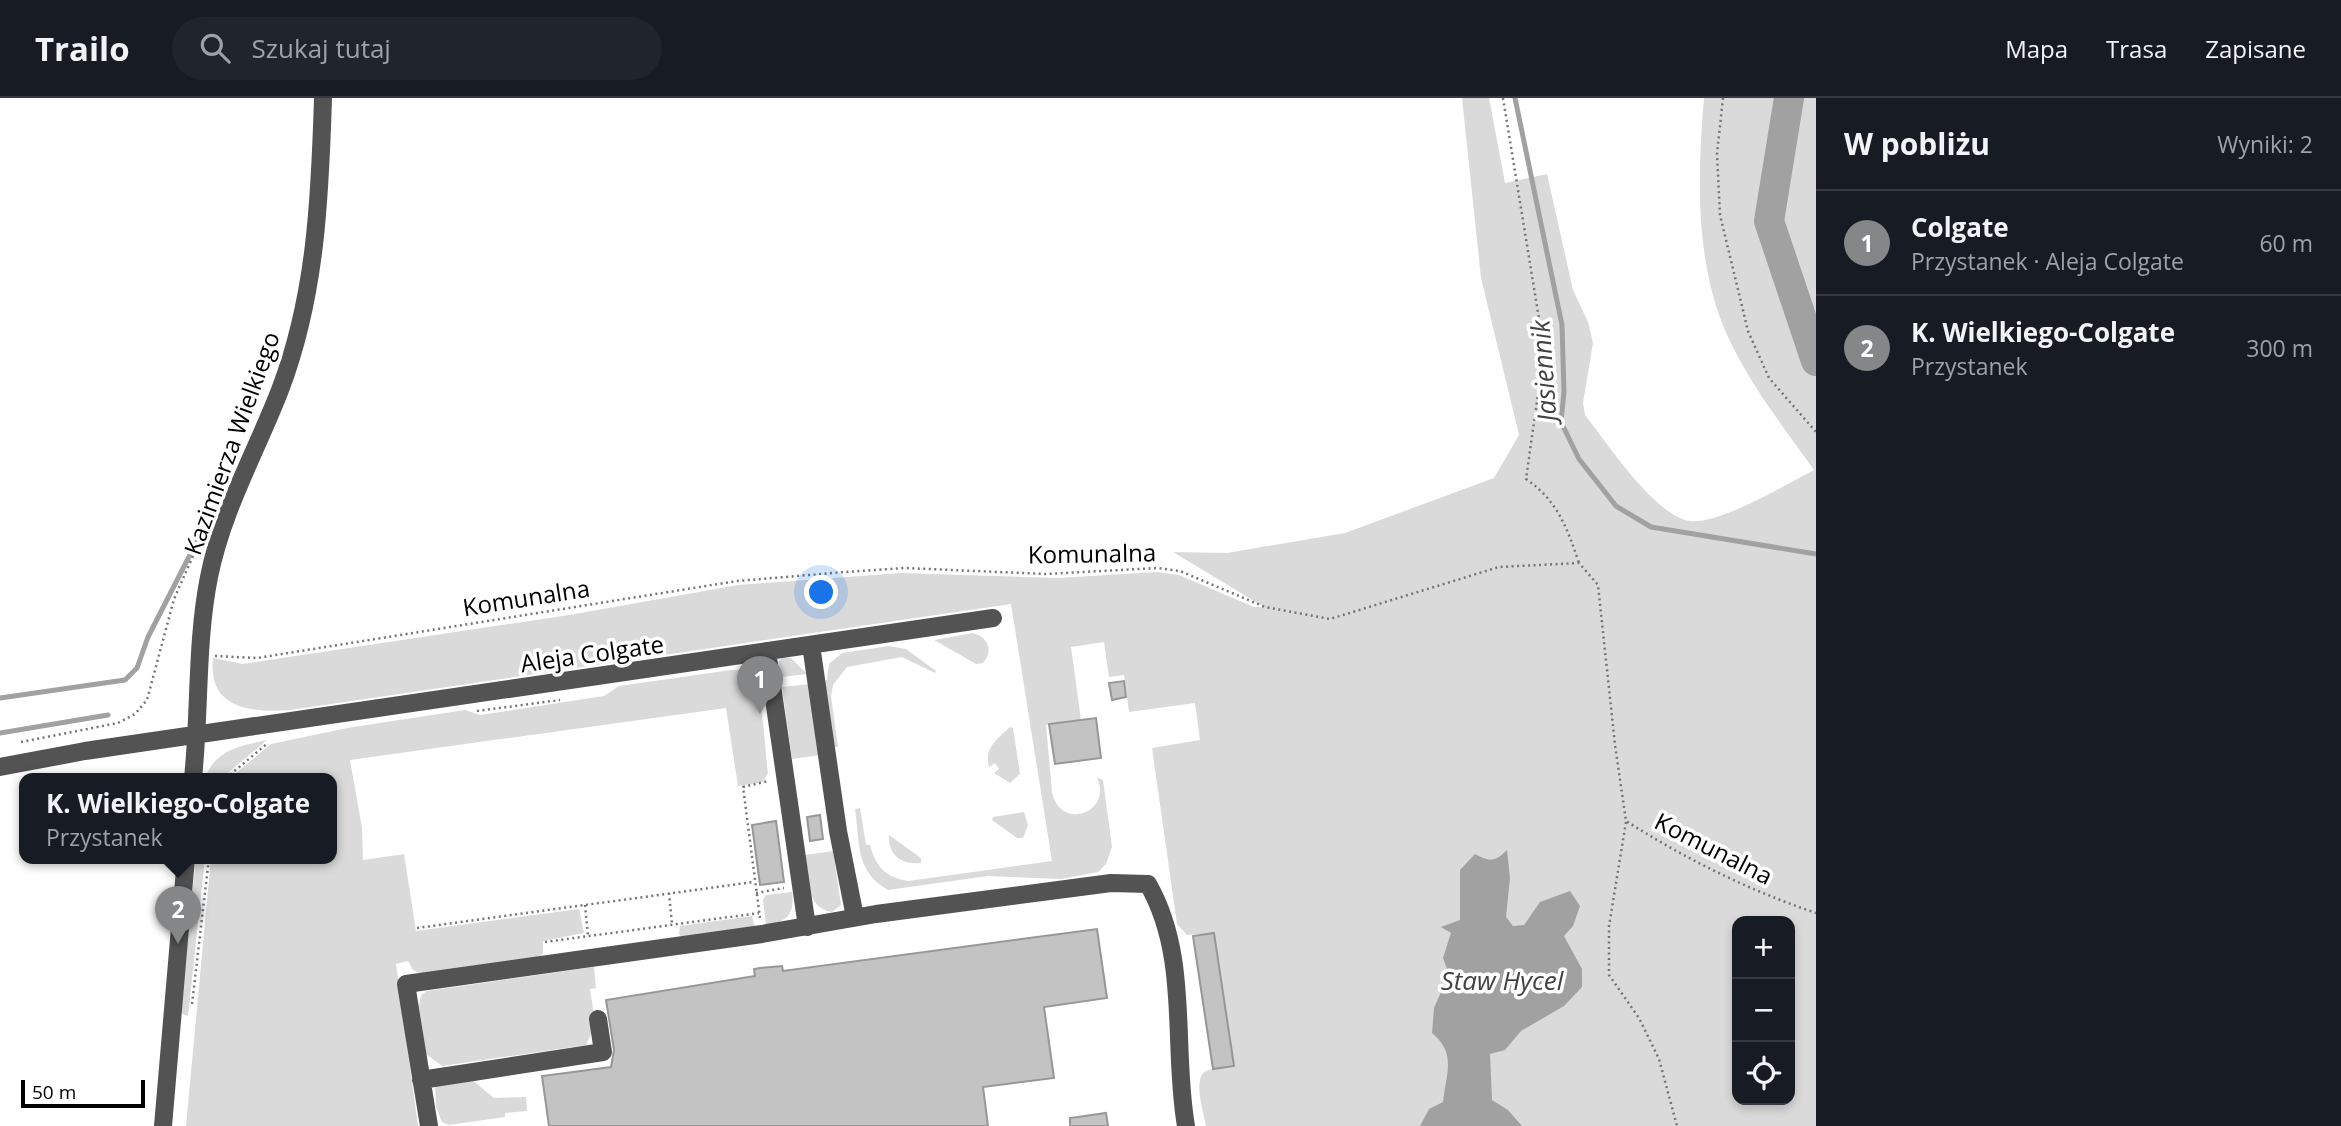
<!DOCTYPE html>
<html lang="pl">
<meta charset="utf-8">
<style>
body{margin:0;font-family:"Open Sans",sans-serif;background:#20242c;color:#f1f3f6}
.controls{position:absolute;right:21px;bottom:21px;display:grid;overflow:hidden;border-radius:14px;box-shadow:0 4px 10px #0003}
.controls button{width:63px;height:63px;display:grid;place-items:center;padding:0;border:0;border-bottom:2px solid #363941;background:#171b24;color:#f1f3f6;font:35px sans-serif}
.scale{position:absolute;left:21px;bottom:18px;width:124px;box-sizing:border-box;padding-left:7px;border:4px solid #000;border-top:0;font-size:19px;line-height:24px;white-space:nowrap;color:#000;-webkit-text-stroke:5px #fff;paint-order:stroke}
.you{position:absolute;left:822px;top:495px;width:24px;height:24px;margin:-18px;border:5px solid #fff;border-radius:50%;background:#1a73e8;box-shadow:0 0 0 10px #1a73e833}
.badge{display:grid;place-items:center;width:46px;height:46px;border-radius:50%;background:#858687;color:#fff;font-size:23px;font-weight:700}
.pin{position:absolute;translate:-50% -58px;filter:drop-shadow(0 2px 4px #0008)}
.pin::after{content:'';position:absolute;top:37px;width:24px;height:21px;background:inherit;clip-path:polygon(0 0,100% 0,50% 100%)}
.popup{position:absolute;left:19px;top:675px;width:318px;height:91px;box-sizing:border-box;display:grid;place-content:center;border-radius:14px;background:#171b24;filter:drop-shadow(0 2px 5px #0005);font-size:23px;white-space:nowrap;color:#9ea1a6}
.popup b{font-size:26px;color:#f1f3f6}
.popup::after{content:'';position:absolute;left:50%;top:100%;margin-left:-14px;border:14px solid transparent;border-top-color:#171b24}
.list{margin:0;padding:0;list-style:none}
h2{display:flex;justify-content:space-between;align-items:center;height:91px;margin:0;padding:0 28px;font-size:30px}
h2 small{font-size:23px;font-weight:400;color:#9ea1a6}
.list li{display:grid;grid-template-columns:46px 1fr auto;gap:21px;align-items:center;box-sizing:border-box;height:105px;padding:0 28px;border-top:2px solid #363941}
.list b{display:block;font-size:26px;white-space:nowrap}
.list p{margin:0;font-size:23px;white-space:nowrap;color:#9ea1a6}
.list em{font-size:23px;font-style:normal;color:#9ea1a6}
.icon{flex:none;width:38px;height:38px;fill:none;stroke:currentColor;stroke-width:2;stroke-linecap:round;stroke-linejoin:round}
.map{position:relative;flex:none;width:1816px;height:1028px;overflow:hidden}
header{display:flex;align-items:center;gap:42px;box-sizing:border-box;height:98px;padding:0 35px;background:#171b24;border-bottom:2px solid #363941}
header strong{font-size:33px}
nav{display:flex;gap:38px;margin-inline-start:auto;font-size:24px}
.search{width:490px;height:63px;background:#20242c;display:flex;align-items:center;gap:18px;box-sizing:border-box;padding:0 24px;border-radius:38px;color:#9ea1a6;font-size:26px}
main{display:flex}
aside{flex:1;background:#171b24}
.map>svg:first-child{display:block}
.green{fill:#dadada;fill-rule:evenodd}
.water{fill:#a1a1a1}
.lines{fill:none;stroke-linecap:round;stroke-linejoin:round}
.stream{stroke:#a1a1a1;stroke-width:5}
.river{stroke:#a1a1a1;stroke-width:30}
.building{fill:#c3c3c3;stroke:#979797;stroke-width:2}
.path{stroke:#757575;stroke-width:2.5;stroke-dasharray:2 3.5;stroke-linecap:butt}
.minor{stroke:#535353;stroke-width:18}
.labels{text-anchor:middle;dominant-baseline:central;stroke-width:7;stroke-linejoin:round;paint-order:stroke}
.street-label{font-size:24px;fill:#000;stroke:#fff}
.water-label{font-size:26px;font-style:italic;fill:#424242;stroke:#fff}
</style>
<header>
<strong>Trailo</strong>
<div class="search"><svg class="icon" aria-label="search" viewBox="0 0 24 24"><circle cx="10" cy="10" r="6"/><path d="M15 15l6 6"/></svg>Szukaj tutaj</div>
<nav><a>Mapa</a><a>Trasa</a><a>Zapisane</a></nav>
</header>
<main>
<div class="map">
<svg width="1816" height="1028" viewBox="0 0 1816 1028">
<rect width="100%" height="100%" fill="#fff"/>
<path class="green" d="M1462,0H1489L1505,85L1547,76L1573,192L1588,224L1593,245L1583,305L1585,317C1607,345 1655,418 1690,423C1719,427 1787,386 1814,372C1780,324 1739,273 1719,217C1695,148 1698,71 1704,0H1816V1028H1206C1204,1016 1192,980 1206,973C1214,969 1225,972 1234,967L1214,835L1187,837L1177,826L1152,650L1200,642L1195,605L1129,614L1124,577L1109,579L1104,544L1071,549L1081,622L1046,627L1052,694C1060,733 1113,716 1097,679L1103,682L1112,749L1106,766L1098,774L1061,781L988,778L888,792C855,773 860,745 855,711L860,710L866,747H870C876,769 885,779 908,783L1052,763L1011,506L290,612C252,615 207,611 213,560L243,566L569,517L738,487L901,475L1058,480L1157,474L1179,477L1254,509H1264L1173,454L1227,455L1345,435L1494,380L1519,337L1481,180ZM1737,823H1790V1002H1737Z
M973,535C988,539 994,553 983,565L976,566L934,542Z
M889,548L906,551L936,573L935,575L902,559L847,569L833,587L831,598L838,649H834L822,583L827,582L829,566L842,555Z
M782,559L791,560L807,576L781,579L778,564Z
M731,572C741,572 749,573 754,582C763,599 765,654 768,675L763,684L738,688L726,610L350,662L362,730L363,762L404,756L416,833L579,811L584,835L543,843V855L540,859L422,876L413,872L408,863L396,866L418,1028H186L211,760H332V680H230L271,646L347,630L465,612L480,617L604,598L619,588Z
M810,586L820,657L792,661L782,589Z
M1010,629L1013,630L1020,676L1010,685L994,675L999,671L995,665L989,669C984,650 997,641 1010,629Z
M267,642L222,680H205C216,651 240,648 267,642Z
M1024,714L1028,727L1023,740H1017L992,722L993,719Z
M889,737L921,760V765C901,767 888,757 889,737Z
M833,753L841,807L832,814C806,810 808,779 805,757Z
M196,760H205L188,918L180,915Z
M792,794C795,816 787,824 766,827L763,802L766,797Z
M752,818L755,829L682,839L679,836L680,828Z
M594,869L596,890L590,891L594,917L590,918L592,934L586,947L442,968L426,956L419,908L421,897L427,893Z
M472,982L494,1000L526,999L527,1013L505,1015V1019L449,1027L442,1024L436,1009L435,986Z"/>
<path class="water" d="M1507,752L1510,780L1506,819L1513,828L1524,827L1540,804L1570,793L1580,808L1573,828L1564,838L1582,871V889L1564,908L1521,933L1505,952L1490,956L1492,1002L1508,1012L1522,1028H1420L1429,1011L1443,1004C1446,975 1457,956 1432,935L1434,910L1449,876L1443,860L1451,835L1441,829L1460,822V772L1475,756C1490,764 1495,764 1507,752Z"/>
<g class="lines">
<path class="stream" d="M1515,0L1562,227L1564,294L1561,324L1579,361L1616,408L1651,429L1816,456
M0,600L125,582L137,570L148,539L220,398
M0,635L108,617"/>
<path class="river" d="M1789,0L1769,123L1816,263"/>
</g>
<path class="building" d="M1124,583L1126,599L1112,602L1109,585Z
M1096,620L1101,660L1055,666L1049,626Z
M820,717L823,741L810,743L807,719Z
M776,723L784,784L760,787L752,727Z
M1097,831L1107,900L1044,909L1054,980L983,989L988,1028H549L542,978L611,969L614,952L606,902L755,878L754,871L760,870L782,868L783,873Z
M1214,835L1234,968L1213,971L1193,838Z
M1106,1015L1108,1028H1070V1020Z"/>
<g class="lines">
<path class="path" d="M1503,0L1542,239L1541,275L1526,381C1558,403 1567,430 1579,465
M1723,0L1717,56L1720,117L1748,233L1769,280L1816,334
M215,558L257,560L737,483L845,474L905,470L1046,476L1157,470L1180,473L1265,509L1330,521L1499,469L1579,465L1598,487L1615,647L1626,723C1686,761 1748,792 1816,815
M477,613L560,602
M21,644L118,625L135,616L147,602L174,501L197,449
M226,680L268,645
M1626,724L1609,828V877L1639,920L1659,961L1677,1028
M669,795L672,826
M756,795L784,790
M585,807L588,838
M760,820L743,689L768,683
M417,830L753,784
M545,844L759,815
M192,906L209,760"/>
<path class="minor" d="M811,547L838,733L855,819
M767,553L807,829
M0,669L85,653L993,520
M193,680C200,614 196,544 209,479C222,413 256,354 280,292C316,198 320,99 323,0
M421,982L603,954L598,921
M163,1028L186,760
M429,1028L406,886L762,836L876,816L1111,785L1148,786C1190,859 1172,948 1186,1028"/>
</g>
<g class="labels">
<g class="street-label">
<text transform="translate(231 345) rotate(-70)">Kazimierza Wielkiego</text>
<text transform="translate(1092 455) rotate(-1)">Komunalna</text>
<text transform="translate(526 499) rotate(-9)">Komunalna</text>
<text transform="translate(592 555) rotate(-8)">Aleja Colgate</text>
<text transform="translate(1714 750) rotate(27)">Komunalna</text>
</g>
<g class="water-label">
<text transform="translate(1543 273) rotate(-94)">Jasiennik</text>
<text x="1502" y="882">Staw Hycel</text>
</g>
</g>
</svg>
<div class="controls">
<button>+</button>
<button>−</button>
<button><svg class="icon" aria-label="locate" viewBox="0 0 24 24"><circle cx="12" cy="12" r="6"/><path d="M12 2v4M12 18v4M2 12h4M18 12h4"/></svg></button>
</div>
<div class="scale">50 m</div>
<div class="you"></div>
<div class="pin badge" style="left:760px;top:616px">1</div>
<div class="pin badge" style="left:178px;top:846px">2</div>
<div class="popup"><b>K. Wielkiego-Colgate</b>Przystanek</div>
</div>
<aside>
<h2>W pobliżu<small>Wyniki: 2</small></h2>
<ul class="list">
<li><span class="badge">1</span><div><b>Colgate</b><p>Przystanek · Aleja Colgate</p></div><em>60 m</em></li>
<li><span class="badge">2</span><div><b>K. Wielkiego-Colgate</b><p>Przystanek</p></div><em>300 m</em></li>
</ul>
</aside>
</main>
